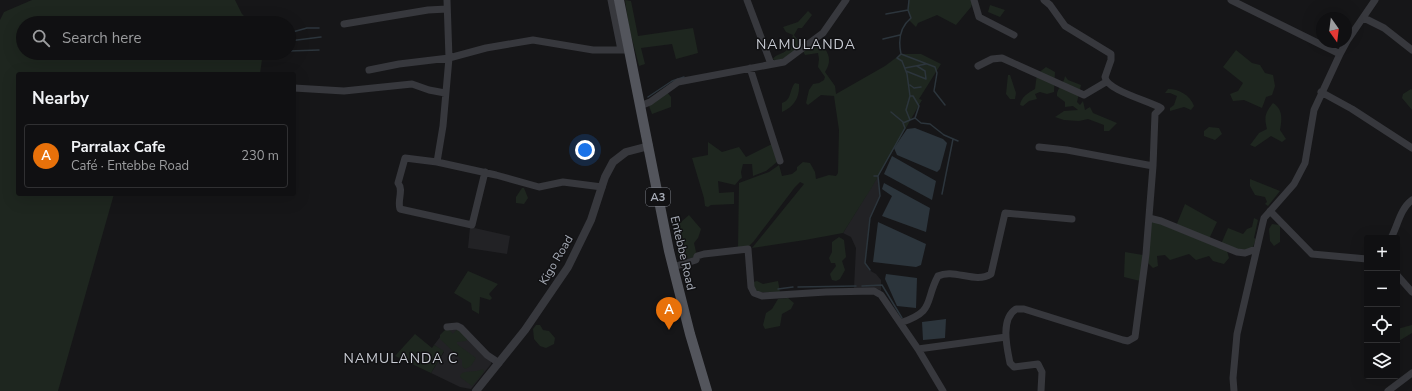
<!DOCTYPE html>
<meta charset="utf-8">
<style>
body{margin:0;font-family:"Nunito Sans",sans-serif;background:#1e1e20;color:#f1f3f6}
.controls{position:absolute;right:12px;bottom:12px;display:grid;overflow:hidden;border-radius:4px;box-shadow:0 4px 16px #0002}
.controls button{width:36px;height:36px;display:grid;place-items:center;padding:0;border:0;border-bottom:1px solid #303032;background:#101012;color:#f1f3f6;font:20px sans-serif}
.compass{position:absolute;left:1316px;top:12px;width:36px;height:36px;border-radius:50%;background:#101012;box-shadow:0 4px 16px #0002;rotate:166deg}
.you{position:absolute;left:585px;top:150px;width:14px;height:14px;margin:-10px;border:3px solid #fff;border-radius:50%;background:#1a73e8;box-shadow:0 0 0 6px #1a73e833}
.badge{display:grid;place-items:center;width:26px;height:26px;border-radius:50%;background:#f2b134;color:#fff;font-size:13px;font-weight:700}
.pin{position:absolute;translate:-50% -33px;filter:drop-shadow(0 1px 2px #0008)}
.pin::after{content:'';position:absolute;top:21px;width:14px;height:12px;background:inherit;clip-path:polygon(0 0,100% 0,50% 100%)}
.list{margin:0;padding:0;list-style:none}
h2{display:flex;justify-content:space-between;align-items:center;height:52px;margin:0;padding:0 16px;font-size:17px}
h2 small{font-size:13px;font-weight:400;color:#9c9d9f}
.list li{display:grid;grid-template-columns:26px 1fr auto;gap:12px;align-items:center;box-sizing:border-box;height:64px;margin:0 8px 8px;padding:0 8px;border:1px solid #303032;border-radius:4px}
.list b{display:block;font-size:15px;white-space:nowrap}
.list p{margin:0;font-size:13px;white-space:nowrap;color:#9c9d9f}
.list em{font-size:13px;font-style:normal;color:#9c9d9f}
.icon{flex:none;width:22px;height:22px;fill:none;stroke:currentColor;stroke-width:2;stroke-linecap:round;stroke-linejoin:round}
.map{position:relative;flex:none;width:1412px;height:391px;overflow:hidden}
.search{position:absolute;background:#101012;box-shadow:0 4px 16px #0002;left:16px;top:16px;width:280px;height:44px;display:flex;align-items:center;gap:10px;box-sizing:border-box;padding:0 14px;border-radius:22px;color:#9c9d9f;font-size:15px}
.panel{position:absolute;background:#101012;box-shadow:0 4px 16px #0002;left:16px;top:72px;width:280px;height:124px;border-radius:4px}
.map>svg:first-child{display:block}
.built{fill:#222225}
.green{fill:#1e261f}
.water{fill:#2c353c}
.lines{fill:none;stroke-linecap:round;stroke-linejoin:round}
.stream{stroke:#2c353c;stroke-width:1.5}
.minor{stroke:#37383d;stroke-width:7}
.tertiary{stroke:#37383d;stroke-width:8}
.primary{stroke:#53555c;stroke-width:10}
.labels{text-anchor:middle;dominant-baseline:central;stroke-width:3;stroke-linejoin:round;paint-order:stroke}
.shield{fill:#111113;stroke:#7b7e86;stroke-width:1}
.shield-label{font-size:11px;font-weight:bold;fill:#a8adb8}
.street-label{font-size:12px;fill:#a8adb8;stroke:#111113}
.quarter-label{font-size:14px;letter-spacing:1px;fill:#c9ccd4;stroke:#111113}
</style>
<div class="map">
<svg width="1412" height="391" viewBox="0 0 1412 391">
<rect width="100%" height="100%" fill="#161618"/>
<path class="built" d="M878,176L880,196L870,218L865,263L869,270L876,274L881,280V291L878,289L854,288L856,248L851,237L843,233Z
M470,227L510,236L507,254L468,248Z
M456,327L491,360V364L471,389L460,387L431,373L444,352L434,345L447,328Z"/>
<path class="green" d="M32,0H235L242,14L251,23H23V53H260L262,59L260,74H18V194H114L58,391H0V20L4,12Z
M625,0L631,1L638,36L693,28L698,53L676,59L672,44L641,48L645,64L639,66L629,27Z
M909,0H974L971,7L956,25L937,15L918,23L916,27L909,20L911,18L908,10Z
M990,5L1005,10L1000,17L988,12Z
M808,11L812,15L802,28H798L794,35L801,44L794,52L778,62L773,59C776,54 783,54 787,50C792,46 791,39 793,35L786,32L783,27L798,22Z
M814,40C827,48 834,58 825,72L835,86L836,94L885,66L901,54H921L941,64L919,99L922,100L872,187L843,233L805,240L752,248L804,184L800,182L795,187L754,241L749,246L738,248L739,183L769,172L779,165L782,176L792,174L797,170V167L803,162L810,163L815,172L816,179L829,175L836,176L838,173L839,130L834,96L821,95L808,105L806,103L809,90L813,84L819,83L824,80L825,77L818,67L819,59L818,53L805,55L803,51Z
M1236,50L1252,63L1260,65L1265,73L1273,75L1275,86L1272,95L1266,97L1262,108L1244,100L1233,101L1230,94L1238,91L1243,83L1223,67Z
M1046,67L1055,72L1054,92L1047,94L1040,92L1035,94L1037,99L1029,101L1023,106L1020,105C1021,97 1028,93 1035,89L1037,74Z
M1008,75H1010L1016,93L1015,99H1010L1006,94Z
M1065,76L1068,80L1081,85L1077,102L1080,105L1083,101L1085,110L1090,107L1093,113L1117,123L1109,131H1104V125L1088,119L1079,121L1064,120L1055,117L1064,111L1078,110L1073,106L1065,107V102L1057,96C1056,89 1064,84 1065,76Z
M795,83L799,84C800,97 794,107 782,112V103C792,100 789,90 795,83Z
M1168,89C1179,89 1190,95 1194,106L1191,110L1184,107L1170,111V108L1174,105L1177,96L1170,93H1165Z
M1411,89L1412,90V110L1402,98L1403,94Z
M666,91L671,97V107L652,114L649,106Z
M1273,103C1283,109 1282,119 1280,130L1286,139L1282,142L1271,136L1255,147L1250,145L1259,133L1267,129C1264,117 1265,113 1273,103Z
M1209,127L1219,128L1222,134L1215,140L1204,136V131Z
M708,142L722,152L739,147L746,157L772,144L777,162L766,171L753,176L752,164H743L741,172L742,178L740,179L735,185L718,181L719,193L734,192V204L711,205L708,207L705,206L704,198L692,158L708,155Z
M1250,179L1280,191L1268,206L1265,204L1267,202L1265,197L1255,195L1250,186Z
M522,188H524L528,198L524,204L516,203V197Z
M1185,204L1217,222L1209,239L1176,226Z
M689,215L701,229L698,238L694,243L696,252L695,257L683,260L679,258L677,251L684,241L681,236L675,233L674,228Z
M1254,218L1258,220L1254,238L1256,239L1253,247L1249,250H1240L1221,244L1228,228L1243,234L1247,229L1252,227Z
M1153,221L1227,251L1229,258L1224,264L1213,261L1209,256L1196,260L1189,254L1170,260L1165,255L1157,256L1158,266L1153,268L1148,263L1151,225Z
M1272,224L1280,225V242L1274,246L1270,241L1269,229Z
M839,237L844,240L846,257L842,261L845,270L840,279L836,281L832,280L830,274L836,266L835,263H831L829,258L832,252V242Z
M1125,252L1143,255L1140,281L1124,277Z
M468,271L498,284L489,294L492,298L490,300L480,297L479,314L472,310L471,303L454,293Z
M757,281L763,284L778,281L780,292H758L754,288L753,282Z
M788,298L794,303L791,309L782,314L780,326L765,329L763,325L766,313L772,309L778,299Z
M536,325H540L543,330L549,331L555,338L554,344L546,348L540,346L534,339L533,329Z
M1412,325V333L1397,342V329Z
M458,328L469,337L466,341L457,342V344L476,358L471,366L465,369L462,366V360L440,339V335L446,329H449L453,334Z
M415,334L432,348L434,345L444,351L431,373L395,356Z
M483,369L484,372L472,386L460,377L461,374C466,370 474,373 483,369Z"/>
<path class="water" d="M915,128L943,139L947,143L940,169L937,172L897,155L894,148L907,129Z
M892,156L936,181L932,200L884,174Z
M884,183L930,208L926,232L882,216L892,196L882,189Z
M878,222L926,244L921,265L916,267L873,262Z
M886,274L917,278L916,308L897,306L885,279Z
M946,319L945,338L923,340L922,322Z"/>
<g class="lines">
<path class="stream" d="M909,0L908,10L911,18C900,27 898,40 901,54L897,58L902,61L907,74L910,96L906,110L910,120L915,118L921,123L930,124L944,135L958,141
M886,14L908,10
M289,33L307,28H319
M883,39L900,35
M289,41L321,37
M289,51L319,50
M901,54L935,67L937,73L934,91L945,105
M917,66L925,71L926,79
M905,68L926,64
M906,71L926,79
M910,85L914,88L921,87
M910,96H913L919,106L915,118
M648,97L672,81L684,77
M891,112L903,122
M874,176H878L905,128L903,123L910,120
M942,194L953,139
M870,270L865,263L870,218L880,196L878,176
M862,286L882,285L902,318
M798,287L856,286
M778,289L793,287"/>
<path class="minor" d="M447,0L449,58L443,126L437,162L496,175L539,187L563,182L602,187
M611,0L621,50
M747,0L771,64
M974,0L979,17L1014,35
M1231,0L1340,54L1314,110L1305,163L1294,184L1264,218L1237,334L1233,378L1234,391
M1364,18L1384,28L1412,50
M344,24L428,10L447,9
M1340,54L1347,41L1375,0
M978,66L992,59L1002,58L1084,95L1106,82
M750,68L780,161
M369,70L399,64L449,58L486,48L533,40L593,50H629
M294,88L344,91L412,84L429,90L445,93
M1321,92L1352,109L1412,148
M640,106L650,102L678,82L784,62L823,33L846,0
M1039,147L1067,150L1153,166
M437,162L405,158L398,183C404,190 397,200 400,209L472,225L485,172
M1270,211L1312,254L1367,259
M1149,218L1161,221L1237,252L1245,253L1256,249
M1391,238C1398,225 1400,209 1412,200
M673,267L696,260L697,256L704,254L748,249L751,287L754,293L762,296L826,292L874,291L881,295L918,349L1006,337
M1397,275L1412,292
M900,323C936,311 924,302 938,276C954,268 975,284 991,274L1005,213L1072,219
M447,327L457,326L461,328L487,355L499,363
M918,349L943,391
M1041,391L1042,372L1038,364L1014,367L1010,363C1007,348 1000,319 1016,309H1024L1123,340L1128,341L1135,337L1146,254L1153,166L1155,114L1161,108C1149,101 1106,90 1105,77L1111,60V54L1065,26L1050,5L1044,0
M1388,391L1412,373"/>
<path class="tertiary" d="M476,391L525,330L568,267L591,220L605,177L613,162L626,152L649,146"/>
<path class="primary" d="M619,0L669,251L690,334L707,391"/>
</g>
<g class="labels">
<rect class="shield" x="646" y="188" width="24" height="18" rx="3"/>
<g class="shield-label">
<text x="658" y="197">A3</text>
</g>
<g class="street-label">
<text transform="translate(683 253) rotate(77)">Entebbe Road</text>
<text transform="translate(556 260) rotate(-60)">Kigo Road</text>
</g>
<g class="quarter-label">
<text x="806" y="44">NAMULANDA</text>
<text x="401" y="358">NAMULANDA C</text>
</g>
</g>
</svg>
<div class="controls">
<button>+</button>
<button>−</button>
<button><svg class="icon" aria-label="locate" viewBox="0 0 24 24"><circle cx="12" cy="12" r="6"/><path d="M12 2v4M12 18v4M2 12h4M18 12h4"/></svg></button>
<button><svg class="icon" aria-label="layers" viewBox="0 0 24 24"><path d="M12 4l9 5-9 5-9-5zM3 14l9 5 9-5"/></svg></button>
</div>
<svg class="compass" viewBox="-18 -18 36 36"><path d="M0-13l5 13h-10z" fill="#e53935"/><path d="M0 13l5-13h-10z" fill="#9c9d9f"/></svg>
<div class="you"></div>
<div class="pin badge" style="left:669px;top:330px;background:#e8710a">A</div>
<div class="search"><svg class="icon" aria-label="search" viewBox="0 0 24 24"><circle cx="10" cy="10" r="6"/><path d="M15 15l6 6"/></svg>Search here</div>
<section class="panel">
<h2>Nearby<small></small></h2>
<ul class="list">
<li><span class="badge" style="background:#e8710a">A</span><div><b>Parralax Cafe</b><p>Café · Entebbe Road</p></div><em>230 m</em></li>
</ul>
</section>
</div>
